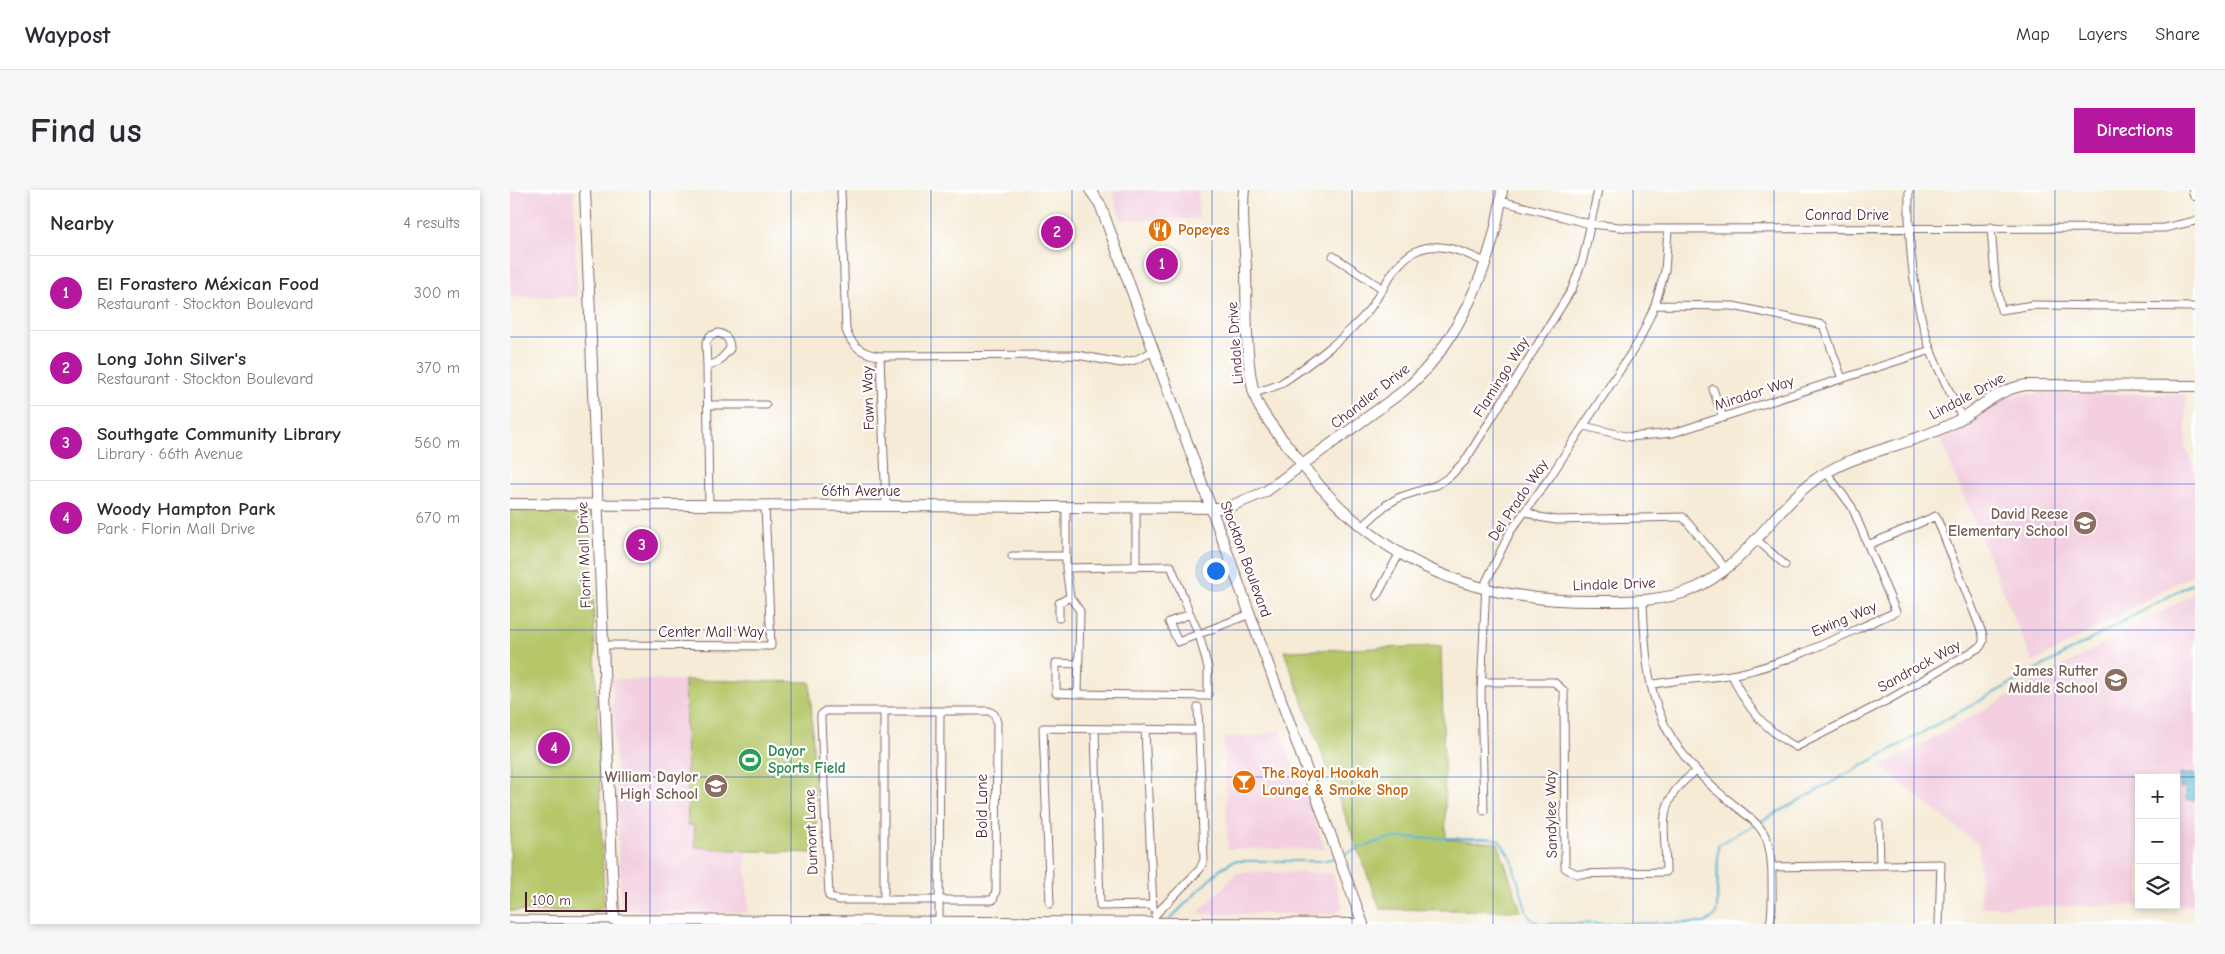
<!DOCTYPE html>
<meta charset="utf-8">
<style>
body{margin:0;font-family:"Comic Neue",sans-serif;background:#f7f7f7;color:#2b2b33}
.controls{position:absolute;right:15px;bottom:15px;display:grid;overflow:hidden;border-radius:0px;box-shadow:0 2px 8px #0003}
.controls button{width:45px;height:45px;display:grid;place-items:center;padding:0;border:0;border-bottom:1px solid #e1e1e2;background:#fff;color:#2b2b33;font:25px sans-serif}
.scale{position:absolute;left:15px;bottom:12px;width:102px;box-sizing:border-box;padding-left:5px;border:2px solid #4a1f2b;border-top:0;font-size:14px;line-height:18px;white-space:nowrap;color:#4a1f2b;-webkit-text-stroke:4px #fff;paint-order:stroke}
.you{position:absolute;left:705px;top:380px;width:18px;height:18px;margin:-12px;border:4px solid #fff;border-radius:50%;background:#1a73e8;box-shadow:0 0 0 8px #1a73e833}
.badge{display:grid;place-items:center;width:32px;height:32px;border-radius:50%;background:#b5179e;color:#fff;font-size:16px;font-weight:700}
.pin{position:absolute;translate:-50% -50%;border:2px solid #fff;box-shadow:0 1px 5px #0006}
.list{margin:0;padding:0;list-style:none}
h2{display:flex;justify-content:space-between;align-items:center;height:65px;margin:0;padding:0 20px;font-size:21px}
h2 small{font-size:16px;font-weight:400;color:#7c7c81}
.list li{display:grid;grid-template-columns:32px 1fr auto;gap:15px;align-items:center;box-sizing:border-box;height:75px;padding:0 20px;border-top:1px solid #e1e1e2}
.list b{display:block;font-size:19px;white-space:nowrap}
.list p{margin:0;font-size:16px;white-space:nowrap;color:#7c7c81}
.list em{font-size:16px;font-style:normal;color:#7c7c81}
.icon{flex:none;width:28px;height:28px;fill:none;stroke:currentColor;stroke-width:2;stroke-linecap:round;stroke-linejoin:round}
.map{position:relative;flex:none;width:1685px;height:734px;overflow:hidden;border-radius:0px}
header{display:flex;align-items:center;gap:30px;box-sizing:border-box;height:70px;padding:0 25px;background:#fff;border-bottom:1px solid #e1e1e2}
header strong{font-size:24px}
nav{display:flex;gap:28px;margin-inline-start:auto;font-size:18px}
.intro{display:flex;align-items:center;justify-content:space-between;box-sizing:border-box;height:120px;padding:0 30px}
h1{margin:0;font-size:35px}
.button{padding:12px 22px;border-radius:0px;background:#b5179e;color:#fff;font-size:18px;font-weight:700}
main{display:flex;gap:30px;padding:0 30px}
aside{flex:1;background:#fff;border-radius:0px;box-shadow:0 2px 8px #0003}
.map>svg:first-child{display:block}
.built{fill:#f3cfe0;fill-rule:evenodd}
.green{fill:#b6c76a;stroke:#80734a}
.water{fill:#50b3cf;stroke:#4d697d}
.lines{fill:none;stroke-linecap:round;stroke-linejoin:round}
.stream{stroke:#50b3cf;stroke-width:2}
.street-casing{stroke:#866667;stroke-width:9}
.secondary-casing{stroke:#866667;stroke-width:12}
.street{stroke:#fff;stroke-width:7}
.secondary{stroke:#fff;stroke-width:10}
.grid{fill:none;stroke:#1d4ed8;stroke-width:1;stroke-opacity:0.55}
.labels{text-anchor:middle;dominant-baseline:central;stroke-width:4.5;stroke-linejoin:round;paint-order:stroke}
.street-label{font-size:15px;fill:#4a1f2b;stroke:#fff}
.food-label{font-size:15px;font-weight:bold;fill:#c56008;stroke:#fff;text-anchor:start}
.education-label{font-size:15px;font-weight:bold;fill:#785e54;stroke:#fff;text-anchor:end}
.leisure-label{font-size:15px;font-weight:bold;fill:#27864d;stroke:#fff;text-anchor:start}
</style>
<header>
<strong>Waypost</strong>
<nav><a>Map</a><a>Layers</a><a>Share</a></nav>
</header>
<div class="intro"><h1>Find us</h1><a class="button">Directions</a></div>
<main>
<aside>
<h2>Nearby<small>4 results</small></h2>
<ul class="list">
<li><span class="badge">1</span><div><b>El Forastero Méxican Food</b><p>Restaurant · Stockton Boulevard</p></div><em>300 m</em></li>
<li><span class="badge">2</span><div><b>Long John Silver's</b><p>Restaurant · Stockton Boulevard</p></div><em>370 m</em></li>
<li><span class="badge">3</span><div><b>Southgate Community Library</b><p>Library · 66th Avenue</p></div><em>560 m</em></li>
<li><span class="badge">4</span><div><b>Woody Hampton Park</b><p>Park · Florin Mall Drive</p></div><em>670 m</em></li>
</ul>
</aside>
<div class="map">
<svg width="1685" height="734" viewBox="0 0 1685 734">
<rect width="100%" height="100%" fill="#fff"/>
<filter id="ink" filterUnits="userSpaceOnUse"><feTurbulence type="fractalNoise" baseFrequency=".02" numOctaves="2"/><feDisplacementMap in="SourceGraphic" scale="10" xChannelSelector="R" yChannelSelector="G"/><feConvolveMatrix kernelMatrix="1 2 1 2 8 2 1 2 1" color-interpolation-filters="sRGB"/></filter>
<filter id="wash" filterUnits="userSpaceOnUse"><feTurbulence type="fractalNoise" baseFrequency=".0096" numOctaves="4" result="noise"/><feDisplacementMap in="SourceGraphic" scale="20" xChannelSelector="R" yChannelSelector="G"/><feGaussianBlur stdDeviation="1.12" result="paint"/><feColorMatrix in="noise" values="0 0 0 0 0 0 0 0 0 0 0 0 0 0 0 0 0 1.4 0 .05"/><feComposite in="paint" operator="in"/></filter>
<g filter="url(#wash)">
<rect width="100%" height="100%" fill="#f5ebd6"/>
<path class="built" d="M0,0H64L67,107H0Z
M602,0H688L689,29L611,30Z
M1511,204H1676V256L1685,283V383L1523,473L1429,247L1451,239L1484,212L1499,206Z
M1685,403V715L1471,717L1469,655L1370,577ZM1629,588H1666V715H1629Z
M102,489L300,492L308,663L236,661L238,722L120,721L114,719L111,714Z
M770,539L815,659H718L714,547L748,546Z
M732,682L822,683L833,716L825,724H687L726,684Z"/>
<path class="green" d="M0,316L80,320L94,713L91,719L85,721H0Z
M931,456L936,649L988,653L1011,721L870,719L774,461Z
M175,490L300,492L308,663L236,661L185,657L184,635H178Z"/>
<path class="water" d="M1669,584H1685V610H1676V598H1670Z"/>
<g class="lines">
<path class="stream" d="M1248,633L1685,392
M831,665L879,648H980L989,650L1001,668L1017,723L1022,730L1032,734L1195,733L1205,726L1207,719L1208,655L1243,635
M660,729L711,678L724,671H814L824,668"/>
</g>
</g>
<g filter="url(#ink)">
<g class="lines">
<g class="street-casing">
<path id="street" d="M331,0L336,140C342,157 353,164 370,166L567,165L611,173L625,170L644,161
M1399,0C1398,53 1403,108 1420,159C1429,182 1442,205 1452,228
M991,11L1080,34L1129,39L1654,38L1685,31
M1481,37L1485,88L1491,120L1523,115L1685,117
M823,66L873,99
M1145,115L1223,116L1313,135L1332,189
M208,143C217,145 220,150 220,159L208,172L197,176L196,153L200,146Z
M370,166L376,316
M197,176L199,316
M1203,199L1213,228
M744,203C752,200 762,198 770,194C795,178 840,144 858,121C873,102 883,72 906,61C928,50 954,62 975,72
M198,215H256
M1074,236L1119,247L1163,243L1421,160
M556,317V378L661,376L680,424
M626,318V377
M1015,321L1029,327L1046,330L1173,327L1216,379
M852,337L876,315L890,307L927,295L939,287L955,271L1062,99L1073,69L1088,0
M1246,349L1275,375
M502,366H556
M556,378L560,407
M867,406L889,364
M1133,411C1135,459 1136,507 1163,550C1177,571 1193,590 1213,606C1252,638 1262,638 1262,692C1262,706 1263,720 1260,734
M680,424L689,444L668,452L659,432Z
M549,428V413L560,407L570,421L568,504L698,506V478L689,444L740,424
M92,455L261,456L255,316
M1222,485C1236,517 1255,540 1286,557L1378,510L1470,457L1473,452V445L1426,326L1358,355
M972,492H1044L1054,501L1055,678L1067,684L1156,682C1156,636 1143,613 1186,581
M1141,495C1173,487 1207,490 1239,481C1290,468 1338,442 1386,422L1342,317L1316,282
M568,504L546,503V473L568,474
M315,521H479L484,524L487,532L486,701L483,710H329L319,706L311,530V525Z
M585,539L590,716L642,715
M635,539L643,718
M974,621L971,503L976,392L1000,342L1040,287L1129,151L1145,115L1155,81L1158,39
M1369,634L1370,675
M1262,677L1431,674L1429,734
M374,710V521
M540,714L533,538L688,540
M645,725L690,679L694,670L688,517
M0,729L104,730
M429,732L430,521"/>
</g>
<g class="secondary-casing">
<path id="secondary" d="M75,0L104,730L853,734
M580,0L590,14L853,734
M734,0C731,26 735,53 736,79C737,115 734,183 748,214C757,232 772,248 784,264C861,369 958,412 1086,411C1118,411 1150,412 1181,400C1232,379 1257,329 1298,295C1340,261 1396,258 1443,233C1469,220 1486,199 1517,195L1685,196
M1684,0L1685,5
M0,314L716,318L755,302L892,202C947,158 985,69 992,0"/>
</g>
<use href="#street" class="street"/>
<use href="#secondary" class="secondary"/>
</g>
</g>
<path class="grid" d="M140,0V734M281,0V734M421,0V734M562,0V734M702,0V734M842,0V734M983,0V734M1123,0V734M1264,0V734M1404,0V734M1545,0V734M0,147H1685M0,294H1685M0,440H1685M0,587H1685"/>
<defs>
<g id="restaurant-disc" transform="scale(1.25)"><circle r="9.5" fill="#e8710a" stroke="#fff"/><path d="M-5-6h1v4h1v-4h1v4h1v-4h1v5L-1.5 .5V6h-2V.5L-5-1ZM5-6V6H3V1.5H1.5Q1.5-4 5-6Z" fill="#fff"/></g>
<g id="school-disc" transform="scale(1.25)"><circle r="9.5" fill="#8d6e63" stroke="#fff"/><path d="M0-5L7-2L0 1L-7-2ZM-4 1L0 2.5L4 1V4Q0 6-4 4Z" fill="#fff"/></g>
<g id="stadium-disc" transform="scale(1.25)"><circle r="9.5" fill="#2e9e5b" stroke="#fff"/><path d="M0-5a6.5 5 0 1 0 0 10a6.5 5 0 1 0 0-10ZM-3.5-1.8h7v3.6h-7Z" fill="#fff"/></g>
<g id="bar-disc" transform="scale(1.25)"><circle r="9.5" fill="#e8710a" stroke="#fff"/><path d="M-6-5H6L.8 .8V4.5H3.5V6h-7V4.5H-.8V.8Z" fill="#fff"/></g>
</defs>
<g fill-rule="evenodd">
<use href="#restaurant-disc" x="650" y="40"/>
<use href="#school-disc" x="1575" y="333"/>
<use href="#school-disc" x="1606" y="490"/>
<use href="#stadium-disc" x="240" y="570"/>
<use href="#bar-disc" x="734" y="592"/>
<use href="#school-disc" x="206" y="596"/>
</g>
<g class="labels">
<g class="street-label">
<text x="1337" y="25">Conrad Drive</text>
<text transform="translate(725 153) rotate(-94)">Lindale Drive</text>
<text transform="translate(991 187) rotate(-58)">Flamingo Way</text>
<text transform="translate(1244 203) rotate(-18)">Mirador Way</text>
<text transform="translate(860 206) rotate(-38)">Chandler Drive</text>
<text transform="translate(1457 206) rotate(-28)">Lindale Drive</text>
<text transform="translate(358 208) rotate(-92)">Fawn Way</text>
<text x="351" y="301">66th Avenue</text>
<text transform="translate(1008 310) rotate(-56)">Del Prado Way</text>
<text transform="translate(74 365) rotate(-92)">Florin Mall Drive</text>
<text transform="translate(736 369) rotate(70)">Stockton Boulevard</text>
<text transform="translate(1104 394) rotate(-2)">Lindale Drive</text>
<text transform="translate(1334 429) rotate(-23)">Ewing Way</text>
<text x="201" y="442">Center Mall Way</text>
<text transform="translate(1409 476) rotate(-29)">Sandrock Way</text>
<text transform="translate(472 616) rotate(-90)">Bold Lane</text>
<text transform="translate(1041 624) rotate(-91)">Sandylee Way</text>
<text transform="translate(301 642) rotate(-92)">Dumont Lane</text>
</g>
<g class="food-label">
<text x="668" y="40">Popeyes</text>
<text x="752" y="583">The Royal Hookah<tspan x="752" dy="17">Lounge &amp; Smoke Shop</tspan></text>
</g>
<g class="education-label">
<text x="1558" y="324">David Reese<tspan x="1558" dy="17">Elementary School</tspan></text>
<text x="1588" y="481">James Rutter<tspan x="1588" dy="17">Middle School</tspan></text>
<text x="188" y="587">William Daylor<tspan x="188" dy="17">High School</tspan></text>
</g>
<g class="leisure-label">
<text x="258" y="561">Dayor<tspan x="258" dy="17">Sports Field</tspan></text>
</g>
</g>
</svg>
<div class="controls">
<button>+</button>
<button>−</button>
<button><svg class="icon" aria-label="layers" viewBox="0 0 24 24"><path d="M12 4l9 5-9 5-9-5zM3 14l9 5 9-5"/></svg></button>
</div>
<div class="scale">100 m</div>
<div class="you"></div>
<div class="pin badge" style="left:652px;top:74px">1</div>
<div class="pin badge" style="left:547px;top:42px">2</div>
<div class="pin badge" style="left:132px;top:355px">3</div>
<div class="pin badge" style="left:44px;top:558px">4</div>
</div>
</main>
